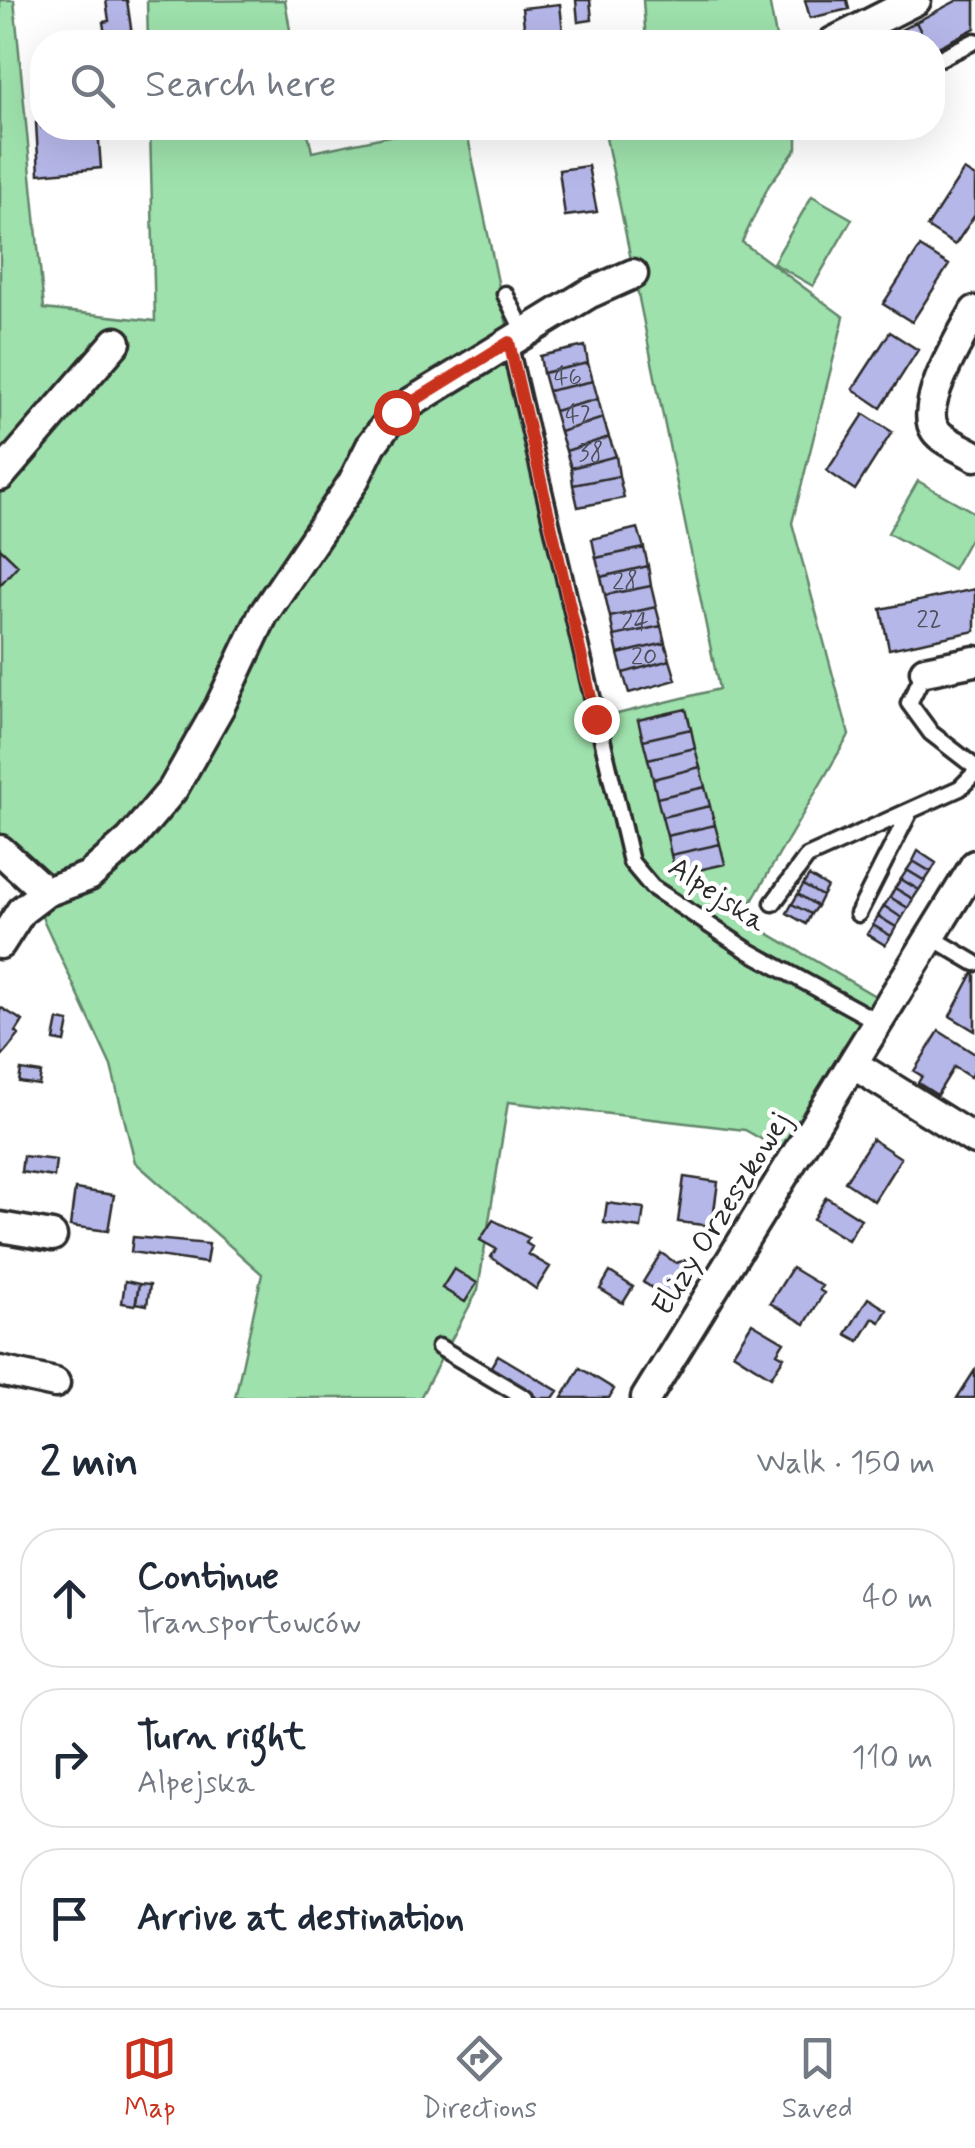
<!DOCTYPE html>
<meta charset="utf-8">
<style>
body{margin:0;font-family:Mynerve,sans-serif;background:#f6f6f7;color:#1f2937}
.stop{position:absolute;width:30px;height:30px;margin:-22px;border:8px solid #c8321e;border-radius:50%;background:#fff}
.stop.end{background:#c8321e;border-color:#fff;box-shadow:0 2px 10px #0008}
.list{margin:0;padding:0;list-style:none}
h2{display:flex;justify-content:space-between;align-items:center;height:130px;margin:0;padding:0 40px;font-size:42px}
h2 small{font-size:32px;font-weight:400;color:#747a83}
.list li{display:grid;grid-template-columns:65px 1fr auto;gap:30px;align-items:center;box-sizing:border-box;height:140px;margin:0 20px 20px;padding:0 20px;border:2px solid #e0e1e3;border-radius:40px}
.list b{display:block;font-size:38px;white-space:nowrap}
.list p{margin:0;font-size:32px;white-space:nowrap;color:#747a83}
.list em{font-size:32px;font-style:normal;color:#747a83}
.icon{flex:none;width:55px;height:55px;fill:none;stroke:currentColor;stroke-width:2;stroke-linecap:round;stroke-linejoin:round}
.map{position:relative;flex:none;width:975px;height:1398px;overflow:hidden}
.search{position:absolute;background:#fff;box-shadow:0 10px 40px #0002;left:30px;right:30px;top:30px;height:110px;display:flex;align-items:center;gap:25px;box-sizing:border-box;padding:0 35px;border-radius:40px;color:#747a83;font-size:38px}
.sheet{height:610px;background:#fff}
nav{display:flex;justify-content:space-around;align-items:center;box-sizing:border-box;height:140px;border-top:2px solid #e0e1e3;background:#fff;font-size:28px;color:#747a83}
nav a{display:grid;justify-items:center;gap:5px}
nav .on{color:#c8321e}
.map>svg:first-child{display:block}
.green{fill:#9ee1ac;stroke:#64866c;stroke-width:2.5}
.building{fill:#b6b7e9;stroke:#2b2b2b;stroke-width:2.5}
.lines{fill:none;stroke-linecap:round;stroke-linejoin:round}
.service-casing{stroke:#2b2b2b;stroke-width:21}
.minor-casing{stroke:#2b2b2b;stroke-width:35}
.service{stroke:#fff;stroke-width:14}
.minor{stroke:#fff;stroke-width:28}
.route{stroke:#c8321e;stroke-width:12}
.labels{text-anchor:middle;dominant-baseline:central;stroke-width:9;stroke-linejoin:round;paint-order:stroke}
.number-label{font-size:25px;fill:#4e4e5a}
.street-label{font-size:30px;fill:#2b2b2b;stroke:#fff}
</style>
<div class="map">
<svg width="975" height="1398" viewBox="0 0 975 1398">
<rect width="100%" height="100%" fill="#fff"/>
<filter id="ink" filterUnits="userSpaceOnUse"><feTurbulence type="fractalNoise" baseFrequency=".01" numOctaves="2"/><feDisplacementMap in="SourceGraphic" scale="20" xChannelSelector="R" yChannelSelector="G"/><feConvolveMatrix kernelMatrix="1 2 1 2 8 2 1 2 1" color-interpolation-filters="sRGB"/></filter>
<g filter="url(#ink)">
<path class="green" d="M0,0H14L44,309L155,321L150,128H307L312,152L428,128H466L589,721L719,689L604,128H797V148L769,185L742,242L844,317L792,523L849,735L742,918L880,999L786,1153L745,1130L508,1102L478,1290L420,1398H235L262,1274L135,1162L111,1066L42,917L39,899L0,860Z
M285,0L292,42H148L147,1Z
M643,0H769L777,42H646Z
M812,196L852,219L813,286L773,263Z
M918,481L975,513V530L953,569L888,533Z"/>
<path class="building" d="M106,0H127L133,42H106L103,22L109,21Z
M576,0H590L592,20L578,22Z
M805,0H847L849,9L810,18Z
M958,0H975V28L932,50V42H926L916,22Z
M560,4L563,32L525,35L522,8Z
M916,22L926,42H889L886,38Z
M36,123H42V128H98L101,168L39,174Z
M588,166L597,212L565,216L559,170Z
M964,170L975,177V215L955,245L927,227Z
M920,247L949,265L912,322L883,304Z
M890,332L918,350L881,408L853,389Z
M585,346L588,363L543,373L540,356Z
M588,363L593,381L548,391L543,373Z
M593,381L598,399L554,411L548,391Z
M598,399L603,418L560,432L554,411Z
M864,414L892,432L855,490L827,471Z
M603,418L609,437L566,451L560,432Z
M609,437L616,456L571,468L566,451Z
M616,456L619,476L573,485L571,468Z
M619,476L624,498L578,507L573,485Z
M638,528L644,548L596,558L592,539Z
M0,548L18,565L0,585Z
M644,548L648,566L601,577L596,558Z
M648,566L651,586L605,595L601,577Z
M651,586L656,607L610,617L605,595Z
M975,589V631L889,649L881,609Z
M656,607L661,626L614,636L610,617Z
M661,626L665,643L618,654L614,636Z
M665,643L670,660L623,673L618,654Z
M670,660L676,680L629,693L623,673Z
M686,709L691,729L643,740L638,720Z
M691,729L695,748L648,759L643,740Z
M695,748L700,767L653,779L648,759Z
M700,767L705,787L657,798L653,779Z
M705,787L710,806L662,817L657,798Z
M710,806L715,825L667,836L662,817Z
M715,825L720,844L671,855L667,836Z
M720,844L725,864L676,875L671,855Z
M918,851L936,863L931,872L913,861Z
M913,861L931,872L925,881L907,870Z
M907,870L925,881L919,890L901,879Z
M809,876L827,887L822,896L803,885Z
M901,879L919,890L913,899L895,888Z
M803,885L822,896L817,906L798,894Z
M895,888L913,899L908,908L890,897Z
M798,894L817,906L811,914L792,904Z
M890,897L908,908L902,918L884,906Z
M792,904L811,914L806,924L787,913Z
M884,906L902,918L896,927L878,916Z
M878,916L896,927L891,936L873,925Z
M873,925L891,936L885,945L867,934Z
M974,971L975,972V1031L950,1016Z
M0,1007L23,1021L16,1032L19,1035L1,1057Z
M58,1020L69,1022L65,1042L54,1040Z
M939,1031L975,1054V1070L970,1077L954,1067L937,1095L918,1083L922,1076L914,1071Z
M21,1070L41,1073L39,1085L19,1082Z
M872,1139L901,1158L874,1201L845,1182Z
M23,1156L56,1160L54,1177L21,1172Z
M684,1177L718,1182L712,1226L678,1222Z
M75,1189L114,1195L108,1231L70,1226Z
M826,1197L861,1219L848,1240L813,1219Z
M607,1203L644,1208L641,1228L604,1223Z
M493,1220L529,1238L526,1243L532,1247L528,1254L550,1267L536,1289L491,1257L496,1249L480,1240Z
M133,1237L209,1244L206,1263L131,1252Z
M661,1253L676,1263L686,1260L691,1266L673,1301L643,1282Z
M792,1268L822,1286L819,1290L824,1293L805,1324L770,1303Z
M454,1269L477,1283L465,1302L442,1288Z
M610,1272L633,1287L623,1303L600,1289Z
M125,1281L139,1284L135,1305L122,1303Z
M139,1284L150,1285L147,1305L136,1303Z
M868,1298L887,1310L880,1322L873,1318L859,1341L846,1334Z
M752,1323L784,1342L777,1353L784,1357L771,1377L733,1353Z
M498,1355L558,1391L553,1398H538L490,1368Z
M580,1368L614,1389L609,1398H562Z
M975,1370V1398H957Z"/>
<g class="lines">
<g class="service-casing">
<path id="service" d="M932,62L975,41
M505,294L524,332
M509,342L631,862L652,887L747,950L878,1022
M925,671L909,703L931,733L975,767
M773,903L807,857L960,788L975,773
M858,914L910,811
M931,937L975,963
M439,1347L525,1398"/>
</g>
<g class="minor-casing">
<path id="minor" d="M833,42L916,0
M975,311C962,335 918,405 935,430C942,441 964,449 975,456
M0,476L116,342
M925,671L975,661
M0,850L46,892
M0,944L21,911L46,892L89,876L130,840L173,789L220,706L263,615L353,482L372,444L396,412L588,294L633,274
M853,1064L975,1140
M0,1227L52,1236
M0,1371L55,1383
M646,1398L975,865"/>
</g>
<use href="#service" class="service"/>
<use href="#minor" class="minor"/>
</g>
</g>
<g class="lines" filter="url(#ink)">
<path class="route" d="M396,412L509,342L596,719"/>
</g>
<g class="labels">
<g class="number-label">
<text x="568" y="377">46</text>
<text x="579" y="415">42</text>
<text x="591" y="453">38</text>
<text x="625" y="582">28</text>
<text x="929" y="620">22</text>
<text x="635" y="622">24</text>
<text x="644" y="657">20</text>
</g>
<g class="street-label">
<text transform="translate(717 895) rotate(34)">Alpejska</text>
<text transform="translate(722 1214) rotate(-58)">Elizy Orzeszkowej</text>
</g>
</g>
</svg>
<div class="stop" style="left:396px;top:412px"></div>
<div class="stop end" style="left:596px;top:719px"></div>
<div class="search"><svg class="icon" aria-label="search" viewBox="0 0 24 24"><circle cx="10" cy="10" r="6"/><path d="M15 15l6 6"/></svg>Search here</div>
</div>
<section class="sheet">
<h2>2 min<small>Walk · 150 m</small></h2>
<ul class="list">
<li><svg class="icon" aria-label="ahead" viewBox="0 0 24 24"><path d="M12 20V5M6 11l6-6 6 6"/></svg><div><b>Continue</b><p>Transportowców</p></div><em>40 m</em></li>
<li><svg class="icon" aria-label="right" viewBox="0 0 24 24"><path d="M7 20v-9h11M14 6l5 5-5 5"/></svg><div><b>Turn right</b><p>Alpejska</p></div><em>110 m</em></li>
<li><svg class="icon" aria-label="arrive" viewBox="0 0 24 24"><path d="M6 21V4h12l-3 4 3 4H6"/></svg><div><b>Arrive at destination</b></div></li>
</ul>
</section>
<nav>
<a class="on"><svg class="icon" aria-label="map" viewBox="0 0 24 24"><path d="M3 6l6-2 6 2 6-2v14l-6 2-6-2-6 2zM9 4v14M15 6v14"/></svg>Map</a>
<a><svg class="icon" aria-label="directions" viewBox="0 0 24 24"><path d="M12 3l9 9-9 9-9-9zM9 14v-3h6M13 9l2 2-2 2"/></svg>Directions</a>
<a><svg class="icon" aria-label="saved" viewBox="0 0 24 24"><path d="M7 4h10v16l-5-4-5 4z"/></svg>Saved</a>
</nav>
